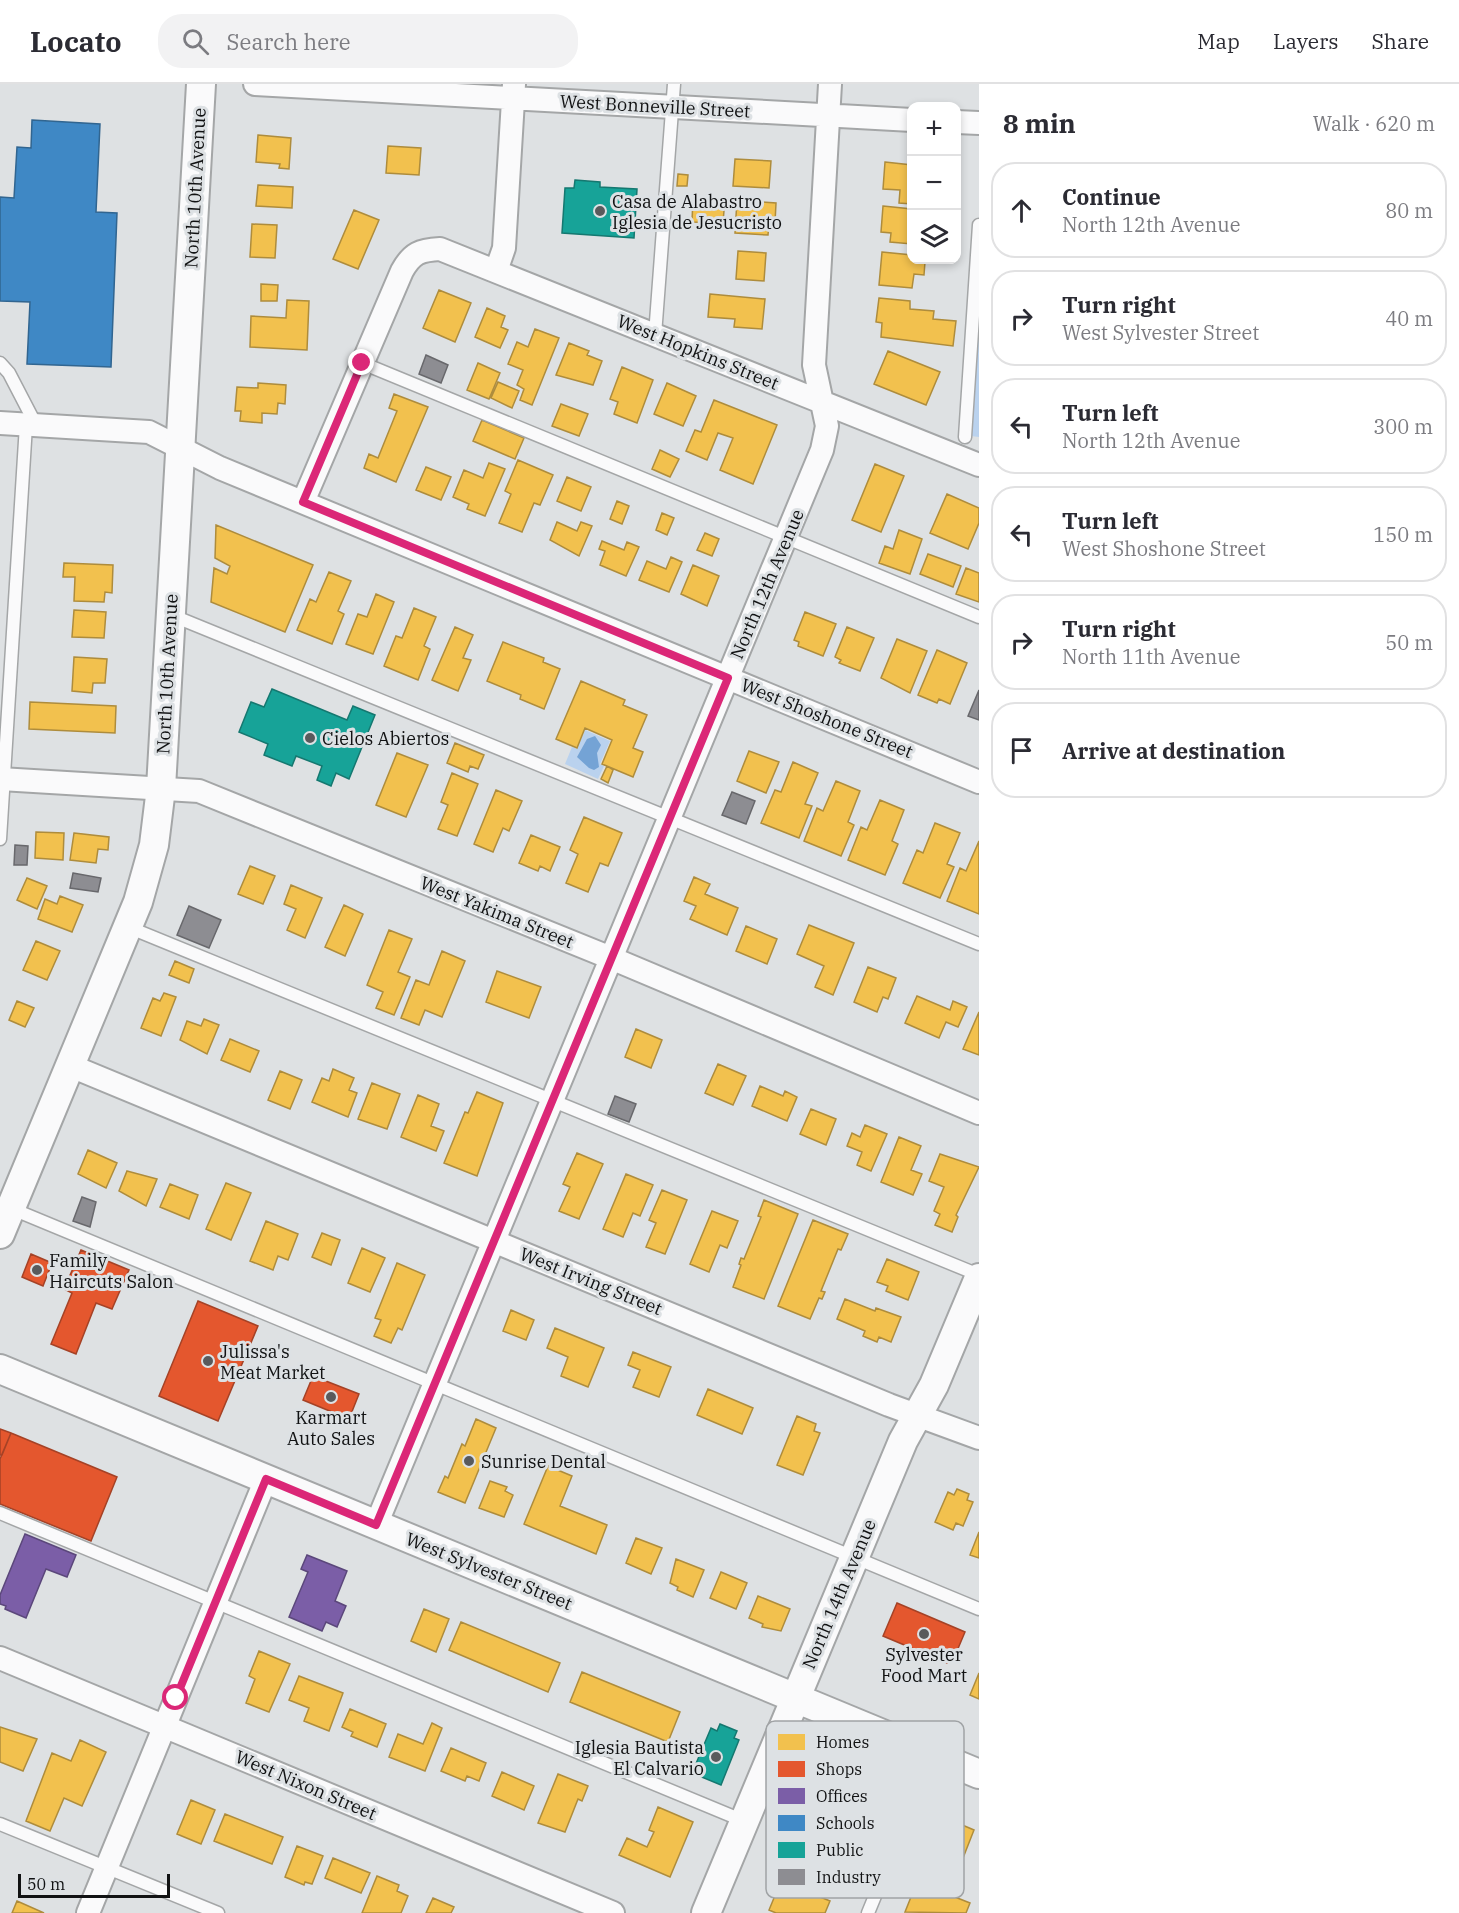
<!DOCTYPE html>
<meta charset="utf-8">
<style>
body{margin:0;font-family:"IBM Plex Serif",serif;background:#f2f2f3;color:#2b2b33}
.controls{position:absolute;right:18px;top:18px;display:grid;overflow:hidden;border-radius:12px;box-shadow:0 3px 9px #0003}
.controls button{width:54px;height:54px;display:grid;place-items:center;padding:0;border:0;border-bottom:2px solid #e1e1e2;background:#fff;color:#2b2b33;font:30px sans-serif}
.scale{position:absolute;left:18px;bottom:15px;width:152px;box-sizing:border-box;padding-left:6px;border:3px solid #111213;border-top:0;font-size:16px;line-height:21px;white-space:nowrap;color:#111213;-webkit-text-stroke:4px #dde1e4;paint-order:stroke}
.stop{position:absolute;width:18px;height:18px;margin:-14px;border:4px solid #db2777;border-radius:50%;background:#fff}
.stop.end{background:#db2777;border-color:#fff;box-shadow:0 2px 6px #0008}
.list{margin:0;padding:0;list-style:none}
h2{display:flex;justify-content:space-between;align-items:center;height:78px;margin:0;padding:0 24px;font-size:26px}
h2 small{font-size:20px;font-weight:400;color:#7c7c81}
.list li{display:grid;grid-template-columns:39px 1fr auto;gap:18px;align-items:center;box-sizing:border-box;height:96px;margin:0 12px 12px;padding:0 12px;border:2px solid #e1e1e2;border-radius:24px}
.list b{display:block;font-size:22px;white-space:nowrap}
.list p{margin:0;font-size:20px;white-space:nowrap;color:#7c7c81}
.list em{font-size:20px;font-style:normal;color:#7c7c81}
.icon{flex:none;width:33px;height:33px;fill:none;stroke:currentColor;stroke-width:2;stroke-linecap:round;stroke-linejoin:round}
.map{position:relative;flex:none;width:979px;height:1829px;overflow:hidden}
header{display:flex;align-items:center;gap:36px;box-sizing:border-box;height:84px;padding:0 30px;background:#fff;border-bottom:2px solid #e1e1e2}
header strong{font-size:28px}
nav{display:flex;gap:33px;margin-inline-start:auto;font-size:21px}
.search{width:420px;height:54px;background:#f2f2f3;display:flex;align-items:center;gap:15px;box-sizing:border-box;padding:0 21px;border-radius:24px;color:#7c7c81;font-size:22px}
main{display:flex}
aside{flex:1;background:#fff}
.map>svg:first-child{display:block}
.green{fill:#bad2ee}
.water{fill:#74a3d5}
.homes{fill:#f2c14e;stroke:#ae8c3c;stroke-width:1.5}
.shops{fill:#e4572e;stroke:#a54226;stroke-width:1.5}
.offices{fill:#7b5ea7;stroke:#5b477b;stroke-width:1.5}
.schools{fill:#3f88c5;stroke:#316590;stroke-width:1.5}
.public{fill:#17a398;stroke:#157870;stroke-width:1.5}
.industry{fill:#8d8d92;stroke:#68686c;stroke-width:1.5}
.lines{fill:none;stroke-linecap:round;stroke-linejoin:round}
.service-casing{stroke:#a4a6a7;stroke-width:15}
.minor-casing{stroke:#a4a6a7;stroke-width:26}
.tertiary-casing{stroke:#a4a6a7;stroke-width:32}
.service{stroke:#fafafb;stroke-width:12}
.minor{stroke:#fafafb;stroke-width:22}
.tertiary{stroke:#fafafb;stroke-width:28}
.route{stroke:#db2777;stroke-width:8}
.poi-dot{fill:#595a5c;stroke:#dde1e4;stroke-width:2}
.labels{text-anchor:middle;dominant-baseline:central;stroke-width:6;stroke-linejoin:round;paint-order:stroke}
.street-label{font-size:18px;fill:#111213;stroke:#dde1e4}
.poi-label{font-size:18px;fill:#111213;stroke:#dde1e4;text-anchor:start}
.key{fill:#dde1e4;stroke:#a0a3a5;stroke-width:1.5}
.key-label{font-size:16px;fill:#111213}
</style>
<header>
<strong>Locato</strong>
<div class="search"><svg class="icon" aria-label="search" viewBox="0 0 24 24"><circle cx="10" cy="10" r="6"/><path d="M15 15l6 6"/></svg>Search here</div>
<nav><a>Map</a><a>Layers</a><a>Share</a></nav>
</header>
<main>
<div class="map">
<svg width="979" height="1829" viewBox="0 0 979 1829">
<rect width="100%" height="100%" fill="#dee1e3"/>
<path class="green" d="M979,222V353L971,352Z
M585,646L610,657L600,680L604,682L598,695L565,680L572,663L577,665Z"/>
<path class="water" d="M595,652L601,661L597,669L599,683L594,686L589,684L577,673L587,655Z"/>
<path class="homes" d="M258,51L291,54L289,85L279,84L280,80L256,78Z
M388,62L421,64L419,91L386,89Z
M735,75L771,77L769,104L733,102Z
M885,78L912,81V120L899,119L900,106L883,105Z
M678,90L688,91L687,102H677Z
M258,101L293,103L292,124L256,122Z
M693,113L725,114L723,139L692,138Z
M737,116L776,119L775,139H769L768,151L735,149Z
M883,122L912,125V160L890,158L891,149L881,148Z
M354,126L379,136L358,185L333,175Z
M252,140L277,141L275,174L250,173Z
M738,167L766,169L764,197L736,195Z
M882,168L912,171V176L925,178L924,191L914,190L912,204L879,201Z
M261,200L278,201L277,217H261Z
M439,206L471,219L455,258L423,244Z
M710,210L765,215L762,245L734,243L735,235L708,233Z
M879,214L910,217V225L934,227L933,235L956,237L953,262L881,253L882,239L876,238Z
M287,216L309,217L307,266L250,263L251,232L286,234Z
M487,224L505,232L501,243L508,246L500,264L475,253Z
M535,245L559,254L532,321L520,316L524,305L517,301L523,286L508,280L517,258L528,263Z
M569,259L589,267L587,271L602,277L593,301L556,291Z
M888,267L940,288L926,321L874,300Z
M478,279L500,289L489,315L467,306Z
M622,283L653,296L637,339L614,330L618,318L610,315Z
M498,298L519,307L512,324L491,314Z
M258,299L286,301L285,320L278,319L277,330L262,329V339L240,337L241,327H235L237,303L258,304Z
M667,299L696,312L683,342L654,330Z
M394,310L428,323L396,398L364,384L369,370L378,374L397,327L389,324Z
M714,316L777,341L753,400L720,386L733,354L718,349L707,376L686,367L695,346L701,348Z
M561,320L588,330L579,352L552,342Z
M482,336L524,354L515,375L473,357Z
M660,366L679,375L670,393L652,385Z
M518,376L553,391L540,421L534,419L522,448L499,439L511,410L505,407Z
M489,379L505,385L485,432L467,425L469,420L453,413L464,386L483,394Z
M875,380L904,392L881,448L852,436Z
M426,383L451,393L441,416L416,406Z
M567,393L591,403L581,427L557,417Z
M947,410L979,424V439L968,465L930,449Z
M617,417L629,422L622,440L610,435Z
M662,429L674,434L667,451L656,446Z
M557,438L577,447L581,438L592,442L579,472L550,456Z
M216,441L313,481L285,548L211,518L214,484L227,490L230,482L215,474Z
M899,446L922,455L910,490L879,479L885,462L893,465Z
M705,449L719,455L712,472L697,466Z
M602,457L624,466L627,458L639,463L626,492L600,481L605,467L599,465Z
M928,470L961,482L953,503L920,490Z
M671,473L682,478L669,508L639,496L647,477L666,485Z
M64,479L113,481L112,509L105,508L104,518L74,517L75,493H63Z
M693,481L719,492L707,522L681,510Z
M966,484L979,489V518L956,510Z
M329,488L351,497L338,527L344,530L332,560L297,546L310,515L316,518Z
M376,510L394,518L373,570L346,560L358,530L367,533Z
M414,524L436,533L424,562L430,565L418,596L384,582L396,552L402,554Z
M74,526L106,528L104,554L72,553Z
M805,528L836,540L823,572L798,562L799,558L794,556Z
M455,543L473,551L463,574L471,576L458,607L432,596Z
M847,543L874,554L860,587L839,579L841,576L835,573Z
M897,555L927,567L910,609L881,594Z
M503,558L544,574L543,578L560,585L544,625L520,615L521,611L487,597Z
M937,566L967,579L950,620L939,615L937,619L918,611Z
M74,573L107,575L105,599H93L92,609L72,607Z
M581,597L625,616L623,621L647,631L633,664L643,668L633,693L602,680L612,656L585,644L577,664L556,655Z
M30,618L116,622L115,649L29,645Z
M455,659L484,671L478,685L470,682L468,688L447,679Z
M749,667L779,678L766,709L737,697Z
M397,669L428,681L406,733L376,721Z
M793,678L818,689L805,720L812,722L799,754L761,739L775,706L781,708Z
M607,682L613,686L608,699L601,695Z
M452,689L478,700L457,752L438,745L448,721L441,718Z
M836,697L860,707L848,738L854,741L841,772L804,757L817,724L823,727Z
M496,706L522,717L509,747L503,744L493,768L474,760Z
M880,716L904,726L892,757L898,760L885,791L848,776L861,743L867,746Z
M584,733L622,749L608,782L600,779L588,808L566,799L578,770L570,766Z
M935,739L960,749L947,780L954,783L940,814L903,799L917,766L923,769Z
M36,748L64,749L63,776L35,774Z
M74,749L109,753L108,766L98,765L96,779L70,776Z
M531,751L560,763L550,787L540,782L538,787L519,779Z
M979,757V830L947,817L960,784L966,787Z
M250,782L275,792L263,820L238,810Z
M694,793L710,800L705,810L738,824L727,851L690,835L696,822L684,817Z
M27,794L47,802L37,825L17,816Z
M291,801L322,814L305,854L287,846L296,825L284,820Z
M60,812L83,821L72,848L38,835L45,815L57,820Z
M344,821L363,830L345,872L325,863Z
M809,841L854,859L833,911L815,903L824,882L797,870Z
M746,842L777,855L767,880L736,867Z
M389,846L412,855L398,888L410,893L394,931L376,924L383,908L367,901Z
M36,857L60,867L47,896L23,886Z
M442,867L465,877L442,933L425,926L419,941L401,934L416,896L429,901Z
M175,877L194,885L189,899L169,891Z
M868,883L896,894L888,915L883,913L877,928L854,918Z
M497,887L541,903L529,934L486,918Z
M164,909L176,913L161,952L141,944L153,914L160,917Z
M917,912L950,926L953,917L967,923L958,943L946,938L939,954L905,939Z
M17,917L34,924L25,943L9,936Z
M979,928V971L963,965Z
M204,935L219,941L207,970L180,956L187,937L201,942Z
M636,945L662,956L651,984L625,973Z
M230,955L259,967L250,988L221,976Z
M718,980L746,992L733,1021L705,1009Z
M333,985L354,994L349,1006L357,1009L348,1033L312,1018L322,994L329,997Z
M280,987L302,996L290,1025L268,1016Z
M372,999L400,1010L387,1045L358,1035Z
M760,1002L783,1012L785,1007L797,1013L787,1037L752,1022Z
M477,1008L503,1019L477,1092L444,1079L465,1028L468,1029Z
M418,1011L439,1020L431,1042L444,1047L436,1067L401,1053Z
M811,1025L836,1035L826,1061L800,1050Z
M865,1041L887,1050L871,1087L857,1081L862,1068L847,1062L852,1049L860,1053Z
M899,1053L921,1062L911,1086L922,1090L913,1111L881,1098Z
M88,1066L117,1079L106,1104L78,1090Z
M577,1069L603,1080L579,1135L559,1127L570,1103L563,1100Z
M940,1070L979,1083L956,1131L958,1133L952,1148L935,1141L940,1130L934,1127L944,1103L929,1097Z
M127,1087L157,1095L146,1122L119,1107Z
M626,1090L653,1101L640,1132L633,1129L623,1153L603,1145Z
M226,1099L251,1109L231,1156L206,1145Z
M170,1100L198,1111L189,1135L160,1123Z
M662,1106L687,1116L665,1170L646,1163L656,1139L649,1136Z
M764,1116L798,1130L764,1215L733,1203L741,1181L739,1180L741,1174L744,1175L761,1133L758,1132Z
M712,1127L738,1137L727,1164L720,1161L709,1188L690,1180Z
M813,1136L848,1150L841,1166L838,1165L821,1207L825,1208L822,1215L819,1214L810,1235L778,1222Z
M266,1137L298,1150L288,1176L278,1172L273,1186L250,1177Z
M322,1149L340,1156L331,1181L312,1173Z
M362,1164L385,1174L370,1208L348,1199Z
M887,1175L919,1188L908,1216L886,1207L888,1202L877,1198Z
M397,1179L425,1191L402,1246L398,1244L391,1259L374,1252L381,1236L375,1234Z
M845,1215L875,1227L876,1224L901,1233L891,1258L879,1253L877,1258L863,1252L865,1247L837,1235Z
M511,1226L534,1236L526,1256L503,1247Z
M555,1244L604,1264L588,1303L561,1292L568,1273L547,1264Z
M633,1268L671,1283L659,1313L633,1303L640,1286L628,1281Z
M708,1305L753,1324L742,1350L697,1331Z
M797,1332L816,1340L814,1347L820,1349L803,1391L777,1381Z
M476,1335L496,1344L465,1419L438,1408L445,1392L448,1394L462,1360L465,1362Z
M548,1382L572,1392L560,1422L607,1441L596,1470L524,1440Z
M490,1397L507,1403L505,1407L513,1411L504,1433L479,1424Z
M957,1405L969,1410L967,1416L973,1418L963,1442L956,1439L953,1446L935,1438L948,1408L954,1411Z
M979,1448V1474L970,1471Z
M636,1454L662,1464L651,1490L626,1479Z
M676,1475L704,1486L693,1513L677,1506L678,1503L670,1499Z
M721,1488L747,1499L736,1525L710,1514Z
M758,1512L790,1525L781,1547L762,1543L763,1540L749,1534Z
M424,1525L449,1535L436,1568L411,1557Z
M461,1538L560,1579L548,1608L449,1566Z
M259,1567L290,1580L269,1628L246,1619L255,1595L249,1592Z
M582,1588L680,1628L668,1658L570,1618Z
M979,1589V1615L970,1611Z
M299,1592L343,1609L329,1647L304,1637L309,1624L289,1616Z
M350,1625L386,1640L377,1663L351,1652L353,1648L342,1643Z
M432,1639L442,1644L425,1687L389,1673L398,1650L423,1660Z
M0,1643L37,1655L23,1687L0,1678Z
M80,1656L106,1668L82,1722L64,1714L50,1747L26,1737L52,1669L71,1677Z
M451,1664L486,1679L479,1697L467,1692L465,1697L441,1687Z
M502,1688L534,1702L524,1726L492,1712Z
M558,1690L588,1702L582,1717L578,1715L565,1748L538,1739Z
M191,1716L215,1726L201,1760L177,1750Z
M658,1723L693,1738L670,1793L619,1771L627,1754L647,1763L654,1748L649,1746Z
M225,1730L283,1753L272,1780L214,1757Z
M941,1732L974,1746L963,1774L938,1764L933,1776L912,1767L918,1752L930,1756Z
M297,1762L323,1772L312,1800L305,1798L304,1801L285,1793Z
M333,1774L370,1789L361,1809L325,1794Z
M377,1792L399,1801L397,1807L408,1812L401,1829H362Z
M781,1797L830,1817L825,1829H776L769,1826Z
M917,1798L970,1819L966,1829L905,1828Z
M433,1814L454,1823L451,1829H426Z
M17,1817L44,1829H12Z"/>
<path class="shops" d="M81,1166L129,1186L112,1225L96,1219L76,1270L51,1260L72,1209L64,1205Z
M31,1170L52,1179L43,1202L22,1193Z
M198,1217L258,1242L218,1337L159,1312Z
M313,1292L359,1310L349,1335L303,1316Z
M0,1345L11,1349L2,1371H0Z
M11,1349L117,1393L91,1457L0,1420V1375Z
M897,1519L965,1548L954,1574L950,1572L947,1579L883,1552Z"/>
<path class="offices" d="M25,1450L76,1471L67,1493L46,1485L26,1534L5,1525L6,1522L0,1520V1511Z
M307,1471L347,1487L335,1517L346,1522L337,1543L326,1538L322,1547L289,1533L308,1488L301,1485Z"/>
<path class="schools" d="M32,36L100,40L96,128L117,129L111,283L27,280L30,218L0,217V113L14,114L17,63L31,64Z"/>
<path class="public" d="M575,96L600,98V103L637,105L634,154L562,149L565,104H574Z
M272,605L347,636L353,622L375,631L349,695L336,689L331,702L317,696L322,682L296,672L292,682L264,671L268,660L239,648L251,618L264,623Z
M720,1640L737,1647L734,1654L739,1656L721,1701L692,1689L711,1644L717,1647Z"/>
<path class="industry" d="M426,271L448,281L441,299L419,290Z
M979,606V636L968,632Z
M732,708L755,717L746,740L722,731Z
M15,761L28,762L27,781H14Z
M73,789L101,794L98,808L70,804Z
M189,822L221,836L209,864L177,851Z
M615,1012L636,1020L629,1038L608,1030Z
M82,1113L96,1118L90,1143L73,1137Z"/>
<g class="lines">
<g class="service-casing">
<path id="service" d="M655,251L674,0
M0,279L9,289L36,341
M362,279L979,533
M965,353L979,141
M171,531L979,860
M0,755L26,341
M128,843L979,1191
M10,1124L979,1525
M0,1429L744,1737
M0,1740L218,1829
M868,1829L933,1671"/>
</g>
<g class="minor-casing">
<path id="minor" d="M255,0L912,36
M956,38L979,39
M496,187L504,164L514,0
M0,339L149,348L220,384L979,698
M303,418L402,187C412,169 420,166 440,165L979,381
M0,695L199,707L611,874L979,1029
M71,982L889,1321L979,1354
M376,1441L822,366L827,342L814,281L830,0
M0,1574L613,1829
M88,1829L266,1395"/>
</g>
<g class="tertiary-casing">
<path id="tertiary" d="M0,1150L138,818L154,761L161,704L201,0
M0,1285L979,1690
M706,1829L903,1357L934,1301L979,1194"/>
</g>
<use href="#service" class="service"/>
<use href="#minor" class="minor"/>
<use href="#tertiary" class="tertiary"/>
</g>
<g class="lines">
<path class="route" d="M176,1614L266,1395L376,1441L728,594L303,418L362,279"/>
</g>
<g class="poi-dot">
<circle cx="600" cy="127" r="6"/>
<circle cx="310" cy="654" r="6"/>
<circle cx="37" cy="1186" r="6"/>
<circle cx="208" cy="1277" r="6"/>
<circle cx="331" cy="1313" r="6"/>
<circle cx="469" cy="1377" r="6"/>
<circle cx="924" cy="1550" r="6"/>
<circle cx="716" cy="1673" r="6"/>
</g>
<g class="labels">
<g class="street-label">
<text transform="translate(655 22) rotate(3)">West Bonneville Street</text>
<text transform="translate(195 104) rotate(-87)">North 10th Avenue</text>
<text transform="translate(698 268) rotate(22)">West Hopkins Street</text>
<text transform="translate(767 500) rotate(-67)">North 12th Avenue</text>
<text transform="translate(167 590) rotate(-87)">North 10th Avenue</text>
<text transform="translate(827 634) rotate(22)">West Shoshone Street</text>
<text transform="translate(497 828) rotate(22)">West Yakima Street</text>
<text transform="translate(591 1197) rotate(22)">West Irving Street</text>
<text transform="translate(489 1487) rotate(22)">West Sylvester Street</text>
<text transform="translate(839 1510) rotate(-67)">North 14th Avenue</text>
<text transform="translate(306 1701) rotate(23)">West Nixon Street</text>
</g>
<g class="poi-label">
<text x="612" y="117">Casa de Alabastro<tspan x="612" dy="21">Iglesia de Jesucristo</tspan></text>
<text x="322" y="654">Cielos Abiertos</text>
<text x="49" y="1176">Family<tspan x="49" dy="21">Haircuts Salon</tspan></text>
<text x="220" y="1267">Julissa's<tspan x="220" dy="21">Meat Market</tspan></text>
<text x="331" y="1333" text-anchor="middle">Karmart<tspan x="331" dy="21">Auto Sales</tspan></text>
<text x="481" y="1377">Sunrise Dental</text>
<text x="924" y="1570" text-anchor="middle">Sylvester<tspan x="924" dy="21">Food Mart</tspan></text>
<text x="704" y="1663" text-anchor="end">Iglesia Bautista<tspan x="704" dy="21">El Calvario</tspan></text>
</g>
</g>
<rect x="766" y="1637" width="198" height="177" rx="9" class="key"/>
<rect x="778" y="1650" width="27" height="16" fill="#f2c14e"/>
<rect x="778" y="1677" width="27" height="16" fill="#e4572e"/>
<rect x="778" y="1704" width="27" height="16" fill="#7b5ea7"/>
<rect x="778" y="1731" width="27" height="16" fill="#3f88c5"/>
<rect x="778" y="1758" width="27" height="16" fill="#17a398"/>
<rect x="778" y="1785" width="27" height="16" fill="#8d8d92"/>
<g class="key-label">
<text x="816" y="1664">Homes</text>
<text x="816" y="1691">Shops</text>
<text x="816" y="1718">Offices</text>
<text x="816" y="1745">Schools</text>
<text x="816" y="1772">Public</text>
<text x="816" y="1799">Industry</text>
</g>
</svg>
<div class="controls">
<button>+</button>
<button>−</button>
<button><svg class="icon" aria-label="layers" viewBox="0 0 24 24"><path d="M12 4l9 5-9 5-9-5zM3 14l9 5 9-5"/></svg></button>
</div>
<div class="scale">50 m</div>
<div class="stop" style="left:176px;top:1614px"></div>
<div class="stop end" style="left:362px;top:279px"></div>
</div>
<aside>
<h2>8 min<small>Walk · 620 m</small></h2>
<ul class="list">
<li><svg class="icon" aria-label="ahead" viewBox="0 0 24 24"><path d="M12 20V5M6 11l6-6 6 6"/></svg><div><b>Continue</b><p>North 12th Avenue</p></div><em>80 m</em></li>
<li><svg class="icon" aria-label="right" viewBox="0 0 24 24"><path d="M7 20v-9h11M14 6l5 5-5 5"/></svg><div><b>Turn right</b><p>West Sylvester Street</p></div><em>40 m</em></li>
<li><svg class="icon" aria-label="left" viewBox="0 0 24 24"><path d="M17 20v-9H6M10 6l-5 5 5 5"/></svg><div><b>Turn left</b><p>North 12th Avenue</p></div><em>300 m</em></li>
<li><svg class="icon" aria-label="left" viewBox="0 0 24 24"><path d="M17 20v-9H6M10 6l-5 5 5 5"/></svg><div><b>Turn left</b><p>West Shoshone Street</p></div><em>150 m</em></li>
<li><svg class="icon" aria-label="right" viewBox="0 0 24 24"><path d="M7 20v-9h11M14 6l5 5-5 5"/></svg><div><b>Turn right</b><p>North 11th Avenue</p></div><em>50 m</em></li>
<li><svg class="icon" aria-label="arrive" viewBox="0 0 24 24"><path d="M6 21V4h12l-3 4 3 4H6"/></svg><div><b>Arrive at destination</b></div></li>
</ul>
</aside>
</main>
